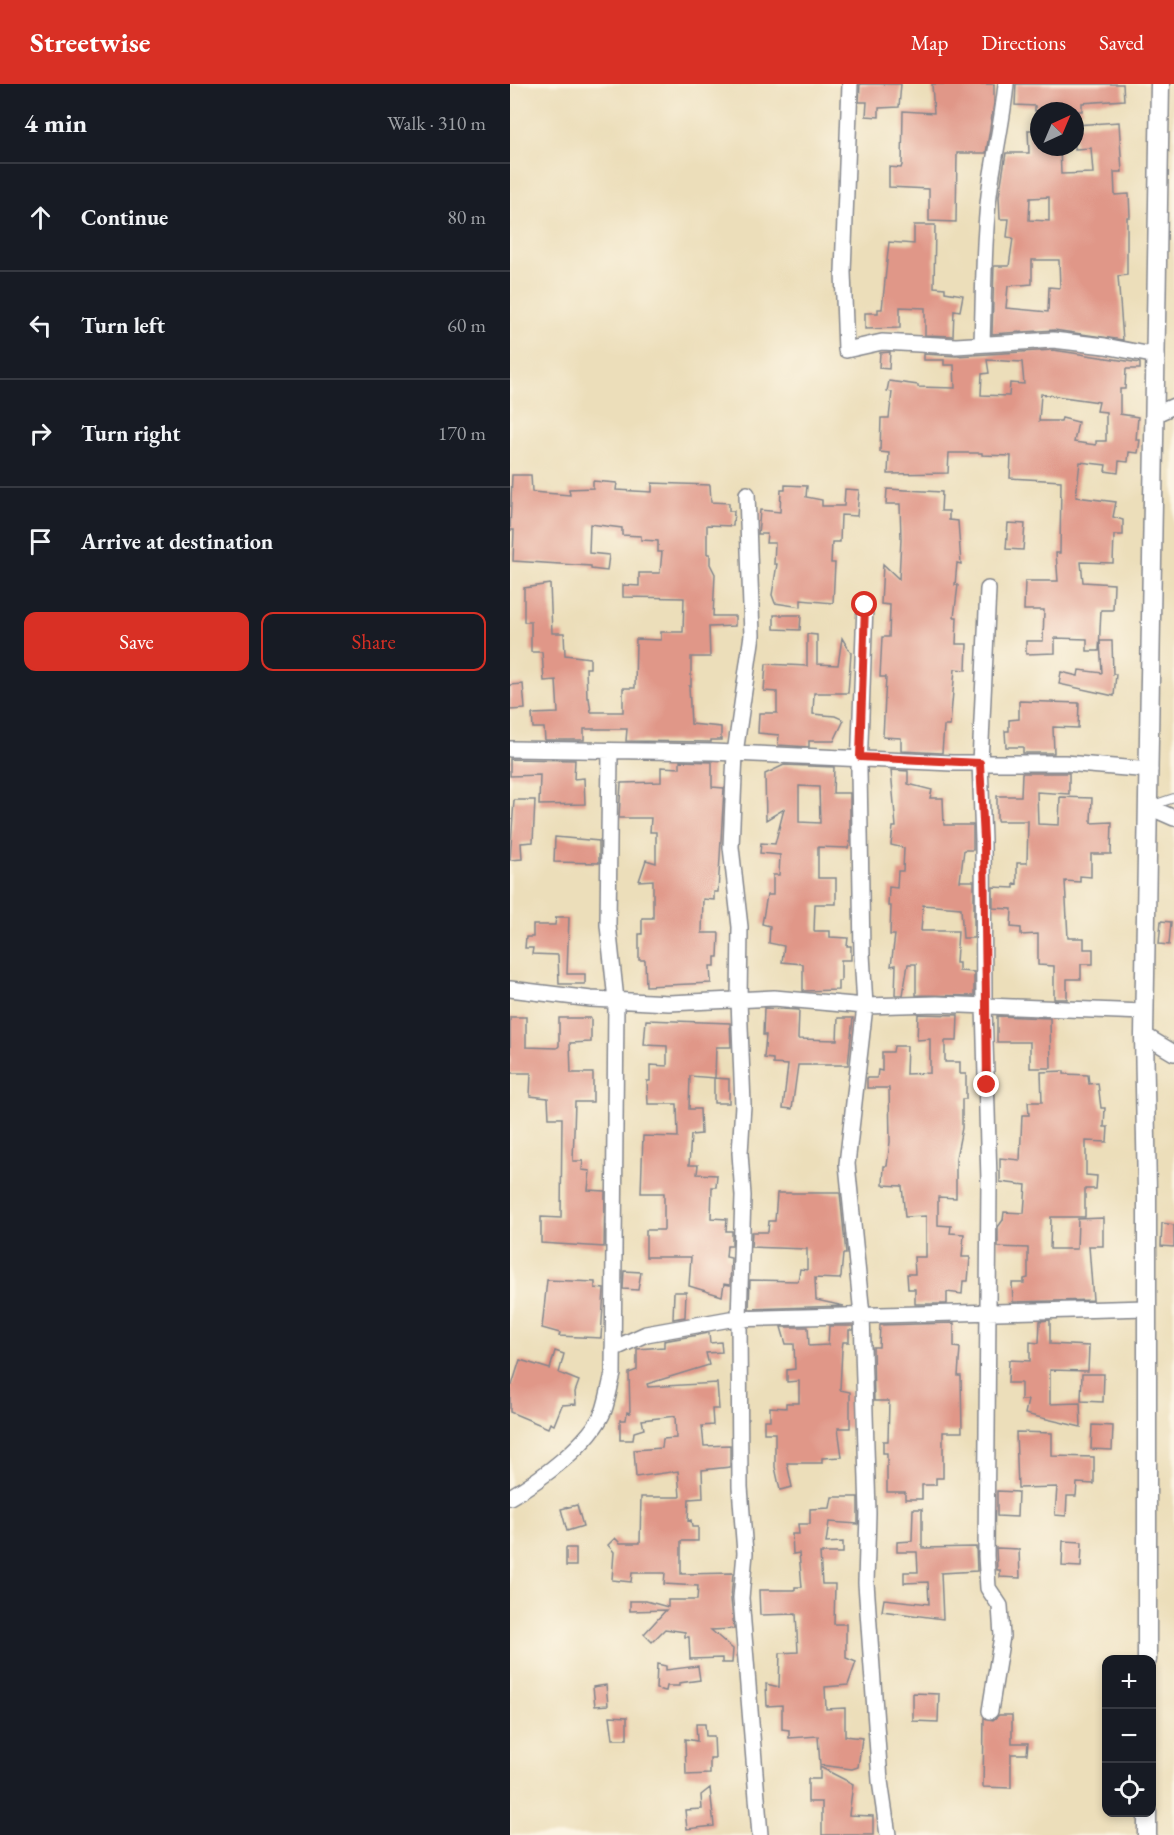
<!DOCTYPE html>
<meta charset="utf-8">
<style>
body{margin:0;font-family:"EB Garamond",serif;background:#20242c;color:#f1f3f6}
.controls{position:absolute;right:18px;bottom:18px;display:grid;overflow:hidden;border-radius:12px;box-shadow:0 3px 9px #0003}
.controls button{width:54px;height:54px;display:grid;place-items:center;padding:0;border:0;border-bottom:2px solid #363941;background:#171b24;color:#f1f3f6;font:30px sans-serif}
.compass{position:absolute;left:520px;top:18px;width:54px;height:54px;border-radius:50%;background:#171b24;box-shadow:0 3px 9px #0003;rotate:44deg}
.stop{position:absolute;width:18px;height:18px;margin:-14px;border:4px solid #d93025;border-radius:50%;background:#fff}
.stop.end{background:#d93025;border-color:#fff;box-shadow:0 2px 6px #0008}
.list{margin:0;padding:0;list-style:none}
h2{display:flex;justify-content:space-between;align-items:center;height:78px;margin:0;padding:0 24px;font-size:26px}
h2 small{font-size:20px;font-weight:400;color:#9ea1a6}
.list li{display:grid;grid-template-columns:39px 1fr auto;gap:18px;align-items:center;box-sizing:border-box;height:108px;padding:0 24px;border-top:2px solid #363941}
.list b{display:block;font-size:22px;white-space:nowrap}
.list em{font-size:20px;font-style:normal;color:#9ea1a6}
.actions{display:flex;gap:12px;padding:18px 24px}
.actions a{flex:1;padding:14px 0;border:2px solid #d93025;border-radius:12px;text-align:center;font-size:21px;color:#d93025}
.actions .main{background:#d93025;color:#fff}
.icon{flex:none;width:33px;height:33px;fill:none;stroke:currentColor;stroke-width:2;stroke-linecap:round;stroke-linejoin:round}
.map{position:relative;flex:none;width:664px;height:1751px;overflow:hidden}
header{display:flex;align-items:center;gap:36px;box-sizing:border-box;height:84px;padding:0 30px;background:#d93025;color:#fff}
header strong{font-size:28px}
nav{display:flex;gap:33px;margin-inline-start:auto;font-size:21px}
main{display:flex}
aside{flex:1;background:#171b24}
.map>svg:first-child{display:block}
.building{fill:#e09788;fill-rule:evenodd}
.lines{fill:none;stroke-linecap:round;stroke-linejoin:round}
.service-casing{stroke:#84868c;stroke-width:10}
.minor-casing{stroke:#84868c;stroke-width:18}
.tertiary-casing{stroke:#84868c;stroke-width:21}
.service{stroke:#fff;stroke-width:8}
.minor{stroke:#fff;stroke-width:15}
.tertiary{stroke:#fff;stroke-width:18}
.route{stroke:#d93025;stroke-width:8}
</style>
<header>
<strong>Streetwise</strong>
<nav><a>Map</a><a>Directions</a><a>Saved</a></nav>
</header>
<main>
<aside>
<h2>4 min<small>Walk · 310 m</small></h2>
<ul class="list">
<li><svg class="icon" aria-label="ahead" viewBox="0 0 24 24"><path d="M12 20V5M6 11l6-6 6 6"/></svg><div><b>Continue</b></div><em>80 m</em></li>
<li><svg class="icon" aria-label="left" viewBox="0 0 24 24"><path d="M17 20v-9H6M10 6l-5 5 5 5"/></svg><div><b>Turn left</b></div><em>60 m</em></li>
<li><svg class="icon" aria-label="right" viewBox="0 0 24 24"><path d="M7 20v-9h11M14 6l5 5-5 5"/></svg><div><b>Turn right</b></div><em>170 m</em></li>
<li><svg class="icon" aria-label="arrive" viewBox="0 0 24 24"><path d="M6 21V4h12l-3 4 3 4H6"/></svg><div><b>Arrive at destination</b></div></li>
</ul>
<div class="actions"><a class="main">Save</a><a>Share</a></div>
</aside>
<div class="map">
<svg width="664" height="1751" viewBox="0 0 664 1751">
<rect width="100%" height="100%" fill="#fcf5e5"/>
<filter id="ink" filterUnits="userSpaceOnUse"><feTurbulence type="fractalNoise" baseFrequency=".0167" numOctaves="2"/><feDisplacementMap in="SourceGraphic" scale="12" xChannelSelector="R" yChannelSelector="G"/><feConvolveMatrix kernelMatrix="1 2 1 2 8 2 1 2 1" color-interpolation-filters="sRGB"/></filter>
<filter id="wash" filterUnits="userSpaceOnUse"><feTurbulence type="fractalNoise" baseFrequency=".008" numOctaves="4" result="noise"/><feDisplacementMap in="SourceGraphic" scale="24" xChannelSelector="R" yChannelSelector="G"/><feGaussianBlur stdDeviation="1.35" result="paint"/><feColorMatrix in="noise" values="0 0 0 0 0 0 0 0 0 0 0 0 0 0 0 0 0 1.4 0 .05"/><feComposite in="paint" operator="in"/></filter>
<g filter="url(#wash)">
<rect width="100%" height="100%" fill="#ecdeba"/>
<g id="blocks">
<path class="building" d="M350,0H391L389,23L369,24V33L356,32L357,18H349Z
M422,0H484V19L476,69H447L446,138L419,137V105L379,103V83L391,84L392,81L393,27L424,29Z
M506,0H613L614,16L572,19V27H525V22L505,21Z
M609,38L612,88H604L605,111L619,110L620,133H617V191L608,192L613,256L544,246L482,250L484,182H499L503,154L497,153L499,135H490L489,112L496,69H519L518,46H529V63H550L551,90L583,89L581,64L565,65V41ZM539,113V137L519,136L520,114ZM522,176H549L550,204L539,203L538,228L496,224L498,202L522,200Z
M404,141H425L424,203L435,204V208L453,211L450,227L444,226L443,252L415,251V224L390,223V244L355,245V229H368V225H372L379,158L404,160Z
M543,266L630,279V285H616L615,305H610V330L628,333L626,356H630L628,369L619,368L618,378L609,377L608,389L595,387L596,381L570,378L566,413L606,418L603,433L613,436V451H604L603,479L571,478L573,498L604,500L603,526H591L589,567H577V555L545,554V569L516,570V557H533L534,526H514L515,497H548L546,469H550L551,397L500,394L501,372L472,371V369H439L438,389L378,390L379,369L370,368L371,334H379L382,308L377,307L379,297L408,301V303L445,304L444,281H434V276H414V270L446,272ZM477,276L512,278L514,300L500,299L499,312L471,311L472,290L479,289ZM531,310L589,318L587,327L596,328V357H586V361L564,358L568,338L552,334L551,337H529Z
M380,268L379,285L369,284L370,269Z
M2,391H21L22,408L60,411L59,405L83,404V397L107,399L106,406L142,408V399L200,401L201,418L219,419V427H224L223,442L197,441V470H200V480L205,490L203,532H225V542L199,543L200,573H181V602H179L181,640L211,643V656H201V658L116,657L117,645H74V656H35L34,644H23L22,630L48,629L46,596L34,597L32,568H21V538H14V504L40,500L42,549H54L55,571L80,574V584H76L77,614H79L81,628H113V604H125L126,555L151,556V548H173L174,514L113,513V501L129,502V489H150L152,468H148V457L131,456V452L112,451V444L80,440L79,469L99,471L97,487L81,485V482L3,477L4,446H0Z
M275,401L297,402L296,413L312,416V422H334L335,405L349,406L347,432L331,431L330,458H322L321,479H325L323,519L291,516V523L265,519L262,511L267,480H264L265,459H256L257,450H248L249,439L250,426L270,428L271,406H275Z
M377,405L432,408L431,427H439V436L448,437L451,480L447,479L445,501H448L444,533H447L446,560H457L456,586L445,585L440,642H434L432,669L391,667V654L373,653L376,593H370L372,553H379L380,521L371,520L373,480L389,495L391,455L390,420H376Z
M498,439L515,440L513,466L496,465Z
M264,531H291L290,546L264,545Z
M297,550L307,551V580L328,581L332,554L341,569L338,609H304L303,630L325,632L334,636L324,657H299V663L268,661L269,651L248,649L249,629H267V608L254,607L256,580L297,582Z
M590,557H602L603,590H606L604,612L549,600L551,588L568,592L569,586L592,589Z
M13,600L15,625L0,626V601Z
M509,617L569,619L568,644L543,643L544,669H513V663H496L495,647H499V636L509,635Z
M0,675L65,676L64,695L74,694L75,720L29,721L30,691L0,692Z
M170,677L202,678V703L214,704L208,808H204V816L193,815L192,849H209L208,873H205V882H200L201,899L136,902L135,876H129V850H132V834H143V796L129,797L136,776L146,779V748H140L141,734H109L111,699L151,698V683L170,684Z
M274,681L324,683L323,709H340V759L338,764L308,763V794H326V820H305L304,847H320V853L338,854L337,862H341V876H331V897H328V906L293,907V880L272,878L274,862L259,859L260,842L252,840L257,811H263V791H269L270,771L250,769L251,759L265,760L274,725L256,736L255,690ZM289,702L309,703L310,739L289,738Z
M381,686L398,687V700L422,706L420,714H433L434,741H463V766H454L450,797H464V854H453L451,824L413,821L411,847H448L446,879H449V887L464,888V912L406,911V880H398L393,911H385L386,881L381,882L385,851H380L381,822H378L379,803L387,804L388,787H393L394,764L381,761L383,743H386Z
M512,689H559V710L527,708L528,740L549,741L550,713L582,714L581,739L602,738L601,770H581V793L570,792V798L555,797L558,854H574V865H583V880H571V895H557V915H544V882L528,881V850L511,851V844L501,843L502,825L483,824V803L504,804V799L507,800V779H517L518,737H487V712H511Z
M4,716H25L23,758L11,759L12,775L0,776Z
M45,753L89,757V779L44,778Z
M46,833H59L57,890H75V900H49L48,871L22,870L23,864H15L16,853H23V841H45Z
M651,837L661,838L659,861L649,860Z
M254,924L289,926L288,955L327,956L328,934H343L338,981H288L282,1025L273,1024L278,981L263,980V975L254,974L256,951H253Z
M408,930L448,931L447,957H435V978H450V990H456V1015H452V1044L446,1074V1114L428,1113V1141L441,1142L440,1149L454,1150L452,1173H460L458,1197H453L452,1210L437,1208V1220H405V1205H398L397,1190H405L404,1173H416V1132L395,1133L392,1102L373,1101L374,1082H377L380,1058L379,1004H357V994H367L368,986L372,987V968H383L384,962H397L396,990L420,989V955L407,956Z
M487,932L540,934L541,984H520V958H487Z
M0,933H16V963L47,964L49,962V934H81V958L60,959L61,989H83V1018H65L63,1077H73L72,1086L80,1087L78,1106L95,1107L94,1163L31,1159V1133L51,1134L52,1034H39L38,1014L20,1012L21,989H0Z
M136,936L220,939L221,963H206L205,994L180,992L179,1025H190L191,1050L181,1051L179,1081H188L187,1090L207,1091L206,1103H202L201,1134L217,1135L216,1147H222V1162H217L216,1173L221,1174L220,1201L214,1200L212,1212L179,1202L181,1173H136V1146H154V1109H131L133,1052L168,1053L167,1020H138L137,997H140V981L157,982V962L134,961Z
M554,987V990L578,991L579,1000L588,999L591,1024H595L594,1043H598L597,1058L576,1057V1091L587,1092L586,1105H575V1133H541L540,1165H567L568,1135L593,1134V1162H579L583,1216L503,1218L502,1199H514V1195L518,1194V1164L488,1163V1143L493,1136L494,1128L514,1129L516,1101L490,1098V1074L510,1076L512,1031H519L518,1018H532L531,988Z
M204,994L219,995V1019H204Z
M267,1109H330L336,1170H333L331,1192L330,1195L305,1194L306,1216L334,1222L239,1225L240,1196L288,1197L290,1185L297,1186V1165L241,1163L242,1148H258L259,1137H265Z
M652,1139L664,1141V1163L651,1162Z
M114,1187L131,1188L128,1206L113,1205Z
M37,1196L85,1198V1204L94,1205L91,1254L49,1252L50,1249L32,1244Z
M164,1208H176L175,1233L163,1235Z
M540,1236V1260L579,1262L578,1287L540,1286V1320L570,1319L571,1343L515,1330L518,1316H511V1299H498L499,1276L520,1277V1258L529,1259L530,1237Z
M444,1239V1263L450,1264L448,1292H451L452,1348H433V1394H426V1401H412V1415H395V1408H377V1369H373V1357H378L379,1317H364L363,1263H369L370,1241Z
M319,1242H343V1246H339V1258H333L332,1265L330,1306L340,1308V1344H328L332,1373L312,1374V1379H277L282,1403L270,1406L265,1383V1349H254V1336H260V1323L276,1324V1319H289V1297L277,1298V1286L285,1285L284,1260H276L271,1243H298L299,1262L318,1261Z
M199,1249L200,1259L211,1258L212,1268L196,1269L199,1281L137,1300L138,1303L207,1299L209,1325H202L203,1341L192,1342L194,1362L220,1361V1383L192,1386L193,1414L179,1415L178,1437L181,1436L182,1443H188V1457H171V1490L223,1489L221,1515L224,1545L201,1546L223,1565L222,1579H212V1574L180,1575L179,1553H175V1548L155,1545L142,1558L134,1550L156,1526L120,1527V1517H136L158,1523V1516H187L188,1502L154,1500L155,1489H122L121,1498L102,1496L104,1468L98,1461L105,1454L110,1459H130L131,1413H170L168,1387L126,1393L124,1366L152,1364L153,1355L166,1354L165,1332L132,1336L134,1345L124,1348L123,1356H110V1336H116L117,1328L120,1329L119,1289L127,1286V1265L154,1263V1257Z
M45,1267L54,1270L49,1289L69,1297L65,1308L66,1320L52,1321L44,1341L40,1339L38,1344L0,1328V1300L2,1301L10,1276L40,1285Z
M572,1290H594L593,1318L571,1317Z
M582,1341L603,1342L602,1366L581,1365Z
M506,1348L542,1349V1372L584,1373V1400L567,1399L566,1412H557L556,1432L545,1431L547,1403L508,1404Z
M487,1407L508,1408L507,1433L487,1432Z
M322,1413H348V1440L319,1438L316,1459L333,1458V1469H310L312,1500H325L324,1540H336V1574L346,1578L338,1601L315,1603L316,1625L335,1624V1652L352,1654L348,1683L342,1685L310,1681L308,1652L279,1654V1646L272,1645V1621L257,1622L256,1600L269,1603L270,1569L288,1568L286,1530L250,1531L249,1506H285V1503H292L289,1469L283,1470L282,1450H289L288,1440H300V1425L320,1424Z
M67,1421L73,1442L57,1447L51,1425Z
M403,1425H412V1464L466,1463L467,1487L431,1489L433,1535L372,1527L374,1515L419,1520L418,1498L394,1499V1488H408L407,1468H387V1458L402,1457Z
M553,1457L572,1458L571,1483L552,1482Z
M56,1464H66V1482H56Z
M486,1464L509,1465L510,1494L490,1493V1486H487Z
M147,1580L156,1582V1586L188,1582L190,1596L169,1599V1602H157L156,1607L146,1605Z
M96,1601L98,1621L85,1622L83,1603Z
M403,1609L429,1610L428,1638L403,1637Z
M489,1631H502V1659H518L517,1670H501V1704L473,1703L474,1634L483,1636Z
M100,1632L117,1633V1655H103Z
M186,1640H195L196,1652H204L205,1674H200V1690L176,1691L175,1655L187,1657Z
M310,1683L343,1700L339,1731L363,1732V1751H312V1718H298V1695H310Z
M200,1704L204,1742L177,1745L175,1726L192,1725L191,1711Z"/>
</g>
</g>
<g filter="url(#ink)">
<use href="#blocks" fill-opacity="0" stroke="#84868c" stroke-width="1.5"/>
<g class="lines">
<g class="service-casing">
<path id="service" d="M640,722L664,714"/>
</g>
<g class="minor-casing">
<path id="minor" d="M340,0L333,188L336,266L372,258L446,262L543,256L595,262L647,272
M472,259C474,205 473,150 481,96C486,64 493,33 496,0
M646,330L664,322
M237,410L242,551L225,669L221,763L230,843L229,916L233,1021L230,1069L233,1112L229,1235L230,1403L235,1469L231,1514L250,1751
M478,505L470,679L473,756L474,922L479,1096L476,1472L478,1504L490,1522L492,1552L480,1627
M355,521L349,686L352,870L355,922L337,1080L352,1231L358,1429L356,1499L370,1697L378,1751
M0,665L202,668L442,679H555L640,686
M639,723L664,734
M0,905L81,915L159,919L264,914L355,922L427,920L634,928
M634,951L664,969
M103,1265L136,1250L220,1235L637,1224
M0,1413C30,1396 81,1359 94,1326C98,1314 100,1301 103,1290L106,916L98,841L100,667"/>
</g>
<g class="tertiary-casing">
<path id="tertiary" d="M637,1576V1107L634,951L650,0
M637,1751V1728"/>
</g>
<use href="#service" class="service"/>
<use href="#minor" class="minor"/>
<use href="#tertiary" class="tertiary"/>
</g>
</g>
<g class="lines" filter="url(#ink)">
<path class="route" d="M355,521L350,673L470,679L474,756L477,1001"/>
</g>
</svg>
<div class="controls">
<button>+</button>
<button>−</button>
<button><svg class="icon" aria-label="locate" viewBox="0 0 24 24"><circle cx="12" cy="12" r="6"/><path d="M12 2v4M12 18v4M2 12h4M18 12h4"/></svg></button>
</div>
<svg class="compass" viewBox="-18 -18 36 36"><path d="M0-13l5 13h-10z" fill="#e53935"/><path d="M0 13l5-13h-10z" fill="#9ea1a6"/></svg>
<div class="stop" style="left:355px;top:521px"></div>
<div class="stop end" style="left:477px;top:1001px"></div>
</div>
</main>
